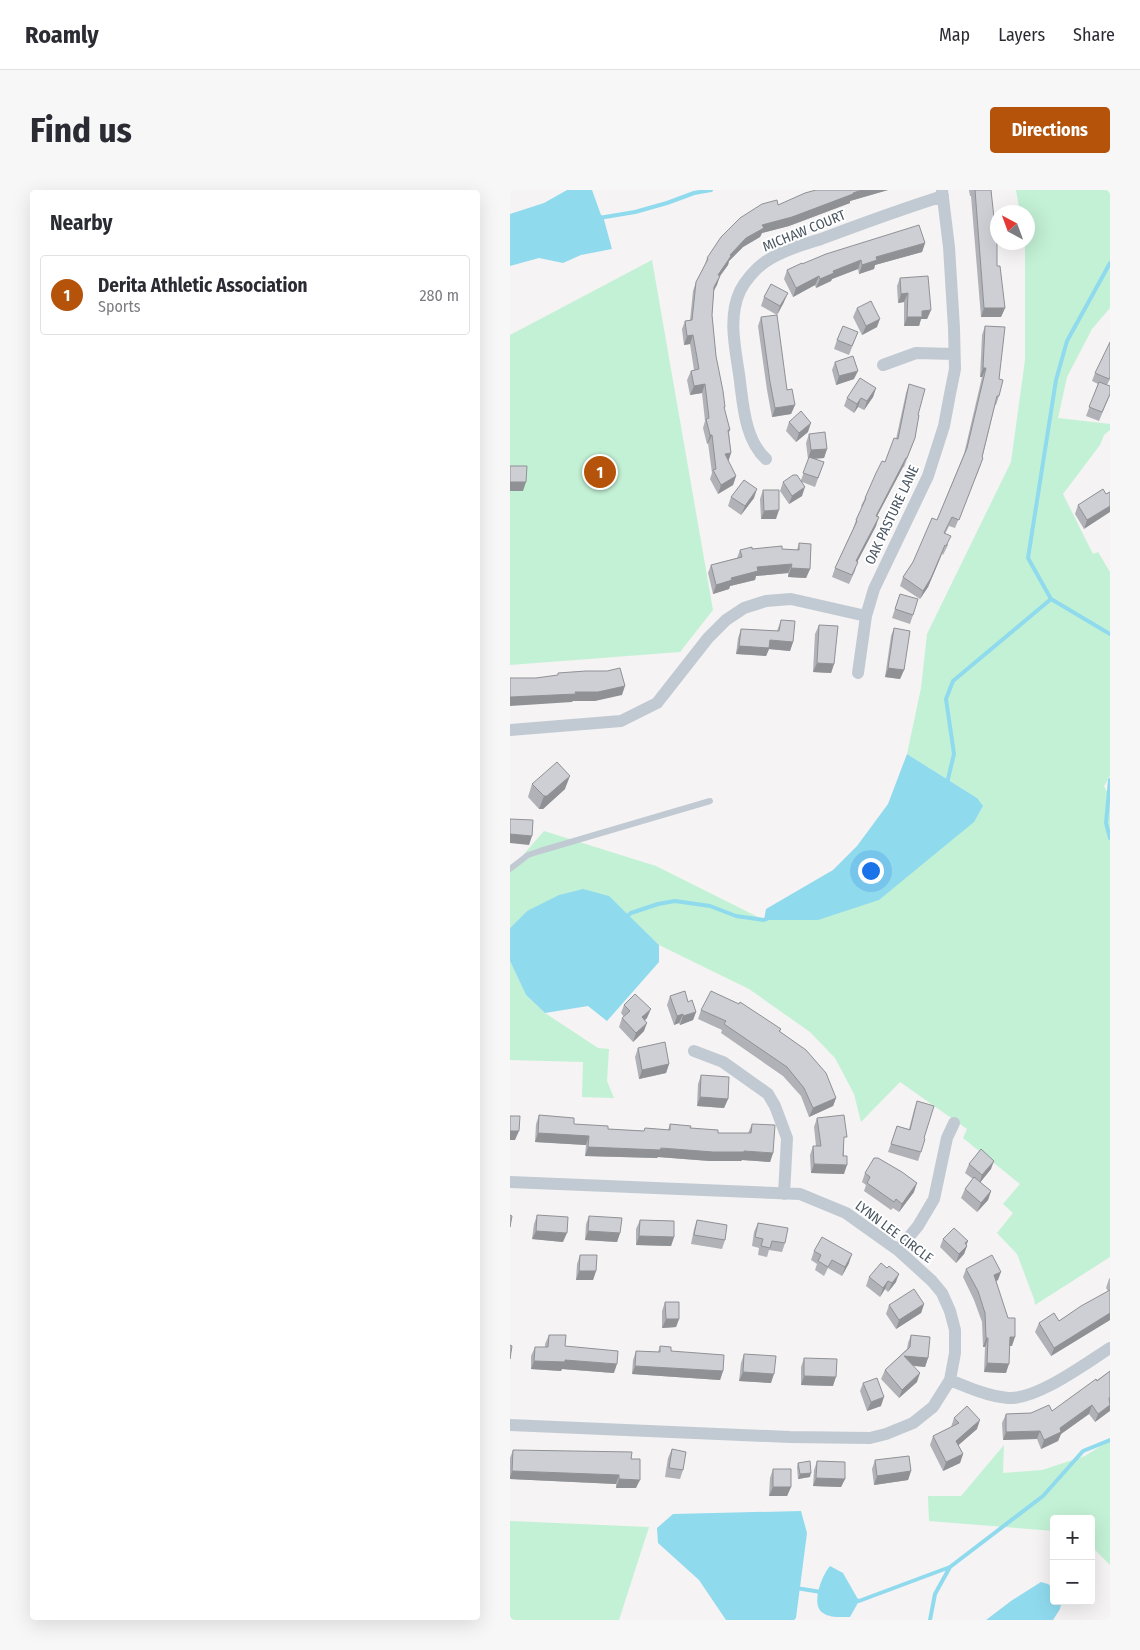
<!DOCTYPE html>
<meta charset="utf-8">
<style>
body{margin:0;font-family:"Fira Sans Condensed",sans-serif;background:#f7f7f7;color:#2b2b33}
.controls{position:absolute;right:15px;bottom:15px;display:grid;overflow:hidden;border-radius:5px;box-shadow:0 5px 20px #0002}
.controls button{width:45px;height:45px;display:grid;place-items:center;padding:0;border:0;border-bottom:1px solid #e1e1e2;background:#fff;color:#2b2b33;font:25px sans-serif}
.compass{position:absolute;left:480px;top:15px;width:45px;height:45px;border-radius:50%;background:#fff;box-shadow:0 5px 20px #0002;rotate:319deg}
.you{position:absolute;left:360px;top:680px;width:18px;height:18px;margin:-12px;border:4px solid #fff;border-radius:50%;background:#1a73e8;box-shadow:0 0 0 8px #1a73e833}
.badge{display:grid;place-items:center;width:32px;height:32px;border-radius:50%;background:#b45309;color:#fff;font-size:16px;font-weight:700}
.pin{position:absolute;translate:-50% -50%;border:2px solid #fff;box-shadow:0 1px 5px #0006}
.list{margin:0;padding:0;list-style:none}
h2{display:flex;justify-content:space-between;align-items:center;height:65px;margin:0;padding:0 20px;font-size:21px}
h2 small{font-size:16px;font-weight:400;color:#7c7c81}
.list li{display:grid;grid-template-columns:32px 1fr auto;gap:15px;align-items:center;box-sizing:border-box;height:80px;margin:0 10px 10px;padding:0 10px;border:1px solid #e1e1e2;border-radius:5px}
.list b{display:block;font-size:19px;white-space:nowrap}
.list p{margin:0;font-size:16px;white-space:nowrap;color:#7c7c81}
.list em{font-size:16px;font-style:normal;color:#7c7c81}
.map{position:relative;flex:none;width:600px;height:1430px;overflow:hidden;border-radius:5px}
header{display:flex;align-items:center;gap:30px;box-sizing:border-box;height:70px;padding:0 25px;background:#fff;border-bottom:1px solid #e1e1e2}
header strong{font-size:24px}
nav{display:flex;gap:28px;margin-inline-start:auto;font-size:18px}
.intro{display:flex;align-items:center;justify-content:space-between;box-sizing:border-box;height:120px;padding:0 30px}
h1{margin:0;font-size:35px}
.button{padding:12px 22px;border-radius:5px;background:#b45309;color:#fff;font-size:18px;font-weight:700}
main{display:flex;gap:30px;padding:0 30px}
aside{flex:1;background:#fff;border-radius:5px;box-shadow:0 5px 20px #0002}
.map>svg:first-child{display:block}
.green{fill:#c3f1d5}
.water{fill:#90daee}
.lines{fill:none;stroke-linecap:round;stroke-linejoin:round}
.stream{stroke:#90daee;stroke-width:4}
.lane{stroke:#c1cad2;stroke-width:6}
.street{stroke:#c1cad2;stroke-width:12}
.wall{fill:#b0b2b7}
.shaded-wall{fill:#909195}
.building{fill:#cdcfd5;stroke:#909195}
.labels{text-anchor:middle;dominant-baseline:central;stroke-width:4;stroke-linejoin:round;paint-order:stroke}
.street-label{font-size:14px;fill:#4a5661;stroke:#fff}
</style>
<header>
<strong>Roamly</strong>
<nav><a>Map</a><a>Layers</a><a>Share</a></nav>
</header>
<div class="intro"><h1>Find us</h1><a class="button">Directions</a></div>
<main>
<aside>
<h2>Nearby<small></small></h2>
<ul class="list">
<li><span class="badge">1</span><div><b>Derita Athletic Association</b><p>Sports</p></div><em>280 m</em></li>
</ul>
</aside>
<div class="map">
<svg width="600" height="1430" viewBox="0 0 600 1430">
<rect width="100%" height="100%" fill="#f5f3f3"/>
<path class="green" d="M506,0H600V118L582,139L557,187L548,228L600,234V240L594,245L590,255L553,304L583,364L588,362L600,382V586L594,596L600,608V1067L525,1115L524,1109L507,1064L487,1043L503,1023L493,1014L510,994L453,948L457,939L390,892L351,932L344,904L325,868L300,842L239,799L149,755L98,706L17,721L0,738V680L34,641L146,676L254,730H308L467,608L397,564L411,498L417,444L501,272L515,170V53L518,52V22H510Z
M142,70L203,420L170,462L0,475V145Z
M0,771L16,805L35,823L88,858L99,859L97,891L104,908L72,907L73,872L0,870Z
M600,1250V1375L581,1356V1329H544V1341L419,1331L418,1306H451L494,1255L493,1283L532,1280L575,1266Z
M0,1331L139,1337L109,1430H0Z"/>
<path class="water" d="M57,0H82L91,25L93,26L102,59L71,65L53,73L29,68L0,76V24L34,13Z
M397,564L467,608L473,616L464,632L369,710L308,730H254L256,719L323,680L347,656L378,614Z
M73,699L99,706L149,755V772L97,831L78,816L35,823L16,805L0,771V738L17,721L49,705Z
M291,1321L297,1343L286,1428L284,1430H216L189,1390L148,1353L147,1338L163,1324Z
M320,1376L333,1383L349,1411L340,1427C331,1427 320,1428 313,1423C300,1415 312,1385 320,1376Z
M531,1392L538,1394L544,1399V1411H552L550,1419L543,1430H476L501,1411Z"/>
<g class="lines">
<path class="stream" d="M89,28L125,22L157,13L184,3L201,0
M600,73L557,151L546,190L518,368L541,409L600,444
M600,590L596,633L600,648
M437,593L444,564L436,509L443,491L541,409
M115,728L121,723L148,714L165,711L200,716L226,726L254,730L259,728
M286,1398L311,1402
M345,1410L349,1411L440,1377L533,1306L573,1261L600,1250
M420,1430L425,1404L440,1377"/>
<path class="lane" d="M0,679L18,665L30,661L200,611"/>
<path class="street" d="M373,175L406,163L444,164
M256,269C234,249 233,212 229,184C225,157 218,127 230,101C235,91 245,79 255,72C271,61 292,55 311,49C351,34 392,19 433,6
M348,483L356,426L364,399L418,286L434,236L440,204L445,179L444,138L439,57L432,0
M0,540L111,531L147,513L198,448L216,430L234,418L256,411L281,409L356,426
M184,861L213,872L258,904L265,916L277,948L274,1004
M0,992L290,1004L336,1023L388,1060L422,1091L432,1103L440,1121L445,1140V1163L440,1190L423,1217L403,1233L376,1244L360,1248L280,1247L0,1235
M388,1060L408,1036L424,1009L437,948L444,933
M440,1190C459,1198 478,1206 498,1208C527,1210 576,1173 600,1158"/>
</g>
<path class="wall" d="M306,0H378L340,11V13L279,36L252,43L250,47L233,57L219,71L218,75L210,86L204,100L202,125L206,166L215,217L214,219L220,240L219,243L221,263L218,272L226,286L223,295L208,304L200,289L202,283L198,253L197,254L193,238L195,231L192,203L180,205L177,190L181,181L184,180L180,154L174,155L172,139L175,131L180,130L183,101L186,92L194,77L197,68L268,15Z
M459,0H481L487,76L495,118L491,127H471L461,6H460Z
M415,53L412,62L365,75L364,79L349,84L348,79L322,89L321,91L306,98L305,95L283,107L274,89L277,80L292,74Z
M390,88L421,120L417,129H411L409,136H394V112L388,113L387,96Z
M254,107L274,112L267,125L251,116Z
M347,118L367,137L352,145L343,127Z
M251,127L277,200L285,215L281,224L262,227L257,200L248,136Z
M475,136L489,189V206L486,215H485L470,277L445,338L439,336L435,344L438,355L433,365L432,364L418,397L410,409L390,396L393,387L403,372L427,330L454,264L472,187H470L472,145Z
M348,142L339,165L324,159L327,150Z
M325,172L344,189L326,195L322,180Z
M585,183L600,189L597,195L600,205L589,231L576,226L588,194L582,191Z
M399,194L408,225L405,248L394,277H393L367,326L366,336L347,372L345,381L339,394L322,387L325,378L343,339L346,330L352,317L351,316L355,308L375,272L386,249L396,203Z
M366,198L363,207L354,220L348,217L344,223L334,216L337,208Z
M279,232L298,242L286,252L276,241Z
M299,244L317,259L314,268L304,269L314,272L305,297L292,292V306L279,314L270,301L273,292L291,290L299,269H298L296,253Z
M593,299L574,339L565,324L568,315Z
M253,300L266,329H251L250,309Z
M221,307L244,308L231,325L218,316Z
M289,353L300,379L296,388L278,387V383L246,386L245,390L220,396L219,399L203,404L198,383L201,375L227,368L230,360L242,359H272L287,360Z
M390,404L403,425L400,434L382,428Z
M271,430L283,452L280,461L259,459L256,466L226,464L228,448L231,439L267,441Z
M309,435L324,474L321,483L303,482L305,444Z
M384,438L394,480L390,489L375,487L381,446Z
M22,594L55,599L33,619H29L18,607Z
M160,806L186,822L183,830L170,835L169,833L164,835L157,815Z
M114,815L137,828L135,830L134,841L123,852L109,837L112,828L114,827L111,823Z
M191,820L271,839L270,842L326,908L323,916L299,927L291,906L273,886L211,843L212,840L188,829Z
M128,858L159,874L156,883L129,889L125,867Z
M191,885L218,909L214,918L187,916L188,894Z
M407,911L414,948L411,962L408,971L378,962L387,936L399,939L404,920Z
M29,925L64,934L98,939L134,941L135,938L158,940L160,934L180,938L208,943H238L242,934L263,963L260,972L232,970L231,971H200L148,967L147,968L75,966L76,955L25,952L26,934Z
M307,928L334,955V984L301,983L300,965L303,956H306L304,937Z
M459,974L481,979L470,992L481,1001L478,1010L467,1022L451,1008L455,999L463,989L455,983Z
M355,983L404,1002L389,1022L383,1018L381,1020L354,1001L356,995L352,992Z
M27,1025L53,1052L22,1049L24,1034Z
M79,1026L110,1043L107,1052L75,1050L76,1034Z
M130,1030L164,1047L161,1056L126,1055V1039Z
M187,1030L215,1050L212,1059L181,1054L184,1039Z
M248,1033L275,1053L272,1062L259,1060L257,1067L248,1065L249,1058L242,1056L244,1042Z
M433,1049L458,1051L456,1055L457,1056L454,1064L446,1073L430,1057Z
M304,1061L339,1073L332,1086L318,1078L314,1086L305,1080L307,1074L301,1070Z
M70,1065L86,1081L83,1090H66L67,1074Z
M456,1079L488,1090L486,1091L502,1156H500L496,1183L474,1182L475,1157H473L472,1132L464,1110L453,1087Z
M359,1087L386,1092L378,1102L375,1099L370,1107L356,1096Z
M600,1088V1130L541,1166L525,1142L529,1133L549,1131L598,1101L596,1098L599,1089Z
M155,1112L169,1129L166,1137L152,1138V1121Z
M414,1114L411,1123L386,1139L376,1124L379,1115Z
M39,1145L55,1156L104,1183L52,1179L51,1181L21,1179V1166L25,1157H35V1154Z
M401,1145L418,1168L415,1177L403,1176L407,1192L389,1208L371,1189L375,1180L397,1159L398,1153Z
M150,1156L213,1181L210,1190L122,1184L123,1170L126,1161L148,1162Z
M234,1164L261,1193L229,1191L231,1173Z
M294,1168L323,1196L291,1195V1177Z
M600,1181V1220L585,1232L579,1224L551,1244L548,1251L531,1259L527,1249L493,1250L492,1233L496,1224L521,1223L542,1221Z
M353,1193L371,1216L357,1221L350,1201Z
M444,1228L467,1239L448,1255L453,1264L450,1273L433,1281L420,1255L423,1246L441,1237Z
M162,1259L173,1280L170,1289L155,1287L158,1268Z
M3,1260L121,1269L126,1298H106V1294L0,1289V1268Z
M365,1270L401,1281L398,1290L364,1295L362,1279Z
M307,1271L335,1289L331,1297L303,1296L304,1280Z
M288,1273L300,1287L288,1289L287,1277Z
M263,1279L281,1297L277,1306H259L260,1288Z"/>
<path class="shaded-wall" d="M352,0H378L340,11V13L279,36L252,43L250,47L233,57L219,71L218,75L210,86L207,95L201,106L208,85L220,65L236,48L252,35Z
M415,53L412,62L365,75L364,79L349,84L352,75L366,67Z
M351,70L348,79L322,89L321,91L306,98L310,89L323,81Z
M309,86L305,95L283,107L286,98Z
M278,103L274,112L267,125L270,116Z
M398,103L394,112L388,113L391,104Z
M474,118H495L491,127H471Z
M421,120L417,129H411L409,136H394L397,127L412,121Z
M370,129L367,137L352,145L356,136Z
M183,145L180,154L174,155L177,146Z
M473,178H476L472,187H470Z
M348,181L344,189L326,195L329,186Z
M195,194L192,203L180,205L184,196Z
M366,198L363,207L354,220L357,211Z
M351,208L348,217L344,223L347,214Z
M285,215L281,224L262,227L265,218Z
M301,233L298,242L286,252L289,243Z
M200,245H202L198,253L197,254Z
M317,259L314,268L298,269L301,260Z
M221,263L218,272L215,264Z
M396,268L393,277L363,334L366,326Z
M226,286L223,295L208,304L211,295Z
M0,292H16L13,301H0Z
M295,297L292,306L279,314L282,306Z
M247,299L244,308L231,325L235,316Z
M600,316V322L574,339L577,330Z
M269,320L266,329H251L254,321Z
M369,327L366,336L343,380L346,371Z
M432,364L418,397L410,409L413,401Z
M282,374L278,383L246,386L245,390L220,396L219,399L203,404L206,395L247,377Z
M281,378L300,379L296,388L278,387Z
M260,450L283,452L280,461L259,459L256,466L226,464L229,456Z
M307,473L324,474L321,483L303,482Z
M378,478L394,480L390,489L375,487Z
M115,496L112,505L85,511H63L62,512L0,516V507L65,502Z
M60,586L55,599L33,619H29L34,606Z
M0,644L22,646L19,655L0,653Z
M141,819L137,828L129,836L132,827Z
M186,822L183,830L170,835L173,826Z
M173,824L169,833L164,835L167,826Z
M137,833L134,841L123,852L126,843Z
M159,874L156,883L129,889L132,880Z
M190,907L218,909L214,918L187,916Z
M326,908L323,916L299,927L303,918Z
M0,941H9L5,950H0Z
M28,943L79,946L76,955L25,952Z
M78,957L234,961L263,963L260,972L232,970L231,971H200L148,967L147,968L75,966Z
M484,971L481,979L469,994L472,985Z
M304,974L337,975L334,984L301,983Z
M407,993L404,1002L389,1022L392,1014Z
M481,1001L478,1010L467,1022L471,1013Z
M26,1041L57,1043L53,1052L22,1049Z
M78,1041L110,1043L107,1052L75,1050Z
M129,1046L164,1047L161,1056L126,1055Z
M458,1051L455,1058L457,1056L454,1064L446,1073L449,1064L455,1053Z
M342,1064L339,1073L332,1086L335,1077Z
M69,1081H86L83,1090H66Z
M491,1082L488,1090L480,1094L484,1085Z
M389,1084L386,1092L378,1102L382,1093Z
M378,1091L375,1099L370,1107L373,1098Z
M414,1114L411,1123L386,1139L389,1130Z
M600,1123V1130L541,1166L544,1158Z
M156,1129H169L166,1137L152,1138Z
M500,1147H505L502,1156H497Z
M476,1148H478L475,1157H473Z
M394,1166L418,1168L415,1177L391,1174Z
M55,1170L107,1174L104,1183L52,1179L51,1181L21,1179L24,1171Z
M477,1173L499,1174L496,1183L474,1182Z
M125,1176L213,1181L210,1190L122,1184Z
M233,1182L264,1184L261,1193L229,1191Z
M410,1183L407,1192L389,1208L392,1200Z
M294,1186L326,1187L323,1196L291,1195Z
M374,1207L371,1216L357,1221L361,1212Z
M582,1215L579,1224L551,1244L548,1251L531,1259L534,1250Z
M600,1215V1221L585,1232L588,1224Z
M470,1230L467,1239L443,1260L446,1251Z
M530,1241L527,1249L493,1250L496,1242Z
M453,1264L450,1273L433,1281L436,1272Z
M2,1281L109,1285L106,1294L0,1289V1287Z
M401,1281L398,1290L364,1295L367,1286Z
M301,1283L300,1287L288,1289L290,1284Z
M306,1288L335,1289L331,1297L303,1296Z
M109,1289L130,1290L126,1298H106Z
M263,1297H281L277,1306H259Z"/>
<path class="building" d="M306,0H352L343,3V4L282,27L252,35L254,38L236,48L220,65L221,66L208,85L210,86L204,97L202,125L206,166L213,201L215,217H214L220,240H218L221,263L215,264L226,286L211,295L203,280L206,279L202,245H200L196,229L199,228L195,194L184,196L181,181L189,179L183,145L177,146L175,131L182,130L186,92L198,69L197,68L211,47L230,28L252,14L267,10L268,15L295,3Z
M465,0H481L484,28H487V76H490L495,118H474Z
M409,35L415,53L366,67L367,70L352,75L351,70L323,81L324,83L310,89L309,86L286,98L277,80L292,73V74L316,64Z
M418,86L421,120L412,121V127H397L398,103L391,104L390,88Z
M261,94L278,103L270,116L254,107Z
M361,111L370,129L356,136L347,118Z
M267,125L277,200L282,199L285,215L265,218L260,192L251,127Z
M333,136L348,142L342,156L327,150Z
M475,136L495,137L489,189L493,190L489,206H487L472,267L473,268L449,330L442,327L434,343L441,346L436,356L435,355L421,388L413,401L393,387L403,372L422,328L427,330L457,258L476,178H473Z
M600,152V187L599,189L585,183Z
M343,166L348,181L329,186L325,172Z
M350,188L366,198L357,211L351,208L347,214L337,208Z
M589,192L600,196V204L592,222L579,217Z
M399,194L415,199L408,225H409L405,248L397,268H396L366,326L369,327L346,371L348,372L342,385L325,378L347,331L346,330L356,308H355L366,283L372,271L375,272L384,248L388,249Z
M291,221L301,233L289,243L279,232Z
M315,242L317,259L301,260L299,244Z
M299,267L314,272L308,288L293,283Z
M0,276H17L16,292H0Z
M283,285H287L295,297L282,306L273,292Z
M234,290L247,299L235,316L221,307Z
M593,299L596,304L600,302V316L577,330L568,315Z
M253,300H269V320L254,321Z
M289,353L301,354L300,379L281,378L282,374L247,377L248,381L221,388L222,390L206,395L201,375L232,367L230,360L242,357V359L272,356V359L289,360Z
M390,404L408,409L403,425L385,419Z
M271,430L285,431L283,452L260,450L259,458L229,456L231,439L269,441Z
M309,435L328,436L324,474L307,473Z
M384,438L400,441L394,480L378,478Z
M110,478L115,496L88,502H65L66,504L0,507V488H26L48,485V483L76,481H97Z
M47,572L60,586L37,606H34L22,594Z
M0,629L23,630L22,646L0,644Z
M175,801L178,812L182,810L186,822L173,826V824L167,826L160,806Z
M201,801L229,814L230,812L271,839L269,841L296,860L316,883L326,908L303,918L294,898L277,877L214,834L216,831L191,820Z
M125,804L141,819L132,827L137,833L126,843L112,828L120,821L114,815Z
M155,852L159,874L132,880L128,858Z
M191,885L219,887L218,909L190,907Z
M407,911L424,916L414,948L415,949L411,962L381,954L387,936L400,940Z
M29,925L64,928V934L98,936V939L134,941L135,938L160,940V934L181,936L180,938L208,940V943H241L242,934L265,935L263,963L234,961V962H203L151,958L150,960L78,957L79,946L28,943Z
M334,925L337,947H334L333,966H337V975L304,974L303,956H311L307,928Z
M0,926H10L9,941H0Z
M471,959L484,971L472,985L459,974Z
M364,968H368L392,982L407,993L392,1014L386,1009L384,1012L357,993L360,987L355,983Z
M464,987L481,1001L471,1013L455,999Z
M0,1025L2,1026L0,1037Z
M27,1025L58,1027L57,1043L26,1041Z
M79,1026L112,1028L110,1043L78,1041Z
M130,1030L164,1031V1047L129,1046Z
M187,1030L217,1035L215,1050L184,1045Z
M248,1033L278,1038L275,1053L262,1051L260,1058L251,1056L253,1049L245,1047Z
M444,1038L458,1051L455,1053L457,1056L449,1064L433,1049Z
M312,1047L342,1064L335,1077L322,1070L318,1077L308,1071L311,1065L304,1061Z
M70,1065H87L86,1081H69Z
M482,1065L491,1082L484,1085L498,1128H505V1147H500L499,1174L477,1173L478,1148H476L475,1123L468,1101L456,1079Z
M371,1073L377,1078L379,1076L389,1084L382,1093L378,1091L373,1098L359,1087Z
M404,1099L414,1114L389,1130L379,1115Z
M600,1100V1123L544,1158L529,1133L544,1123L549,1131L571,1116Z
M155,1112H169V1129H156Z
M39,1145H56L55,1156L108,1161L107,1174L55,1170V1172L24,1171L25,1157H38Z
M401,1145L420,1147L418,1168L394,1166L410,1183L392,1200L375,1180L400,1157Z
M0,1155L2,1156L0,1169Z
M150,1156L161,1157V1161L214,1165L213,1181L125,1176L126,1161L150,1162Z
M234,1164L266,1166L264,1184L233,1182Z
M294,1168L327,1169L326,1187L294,1186Z
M600,1181V1207L599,1208L600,1215L588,1224L582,1215L550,1238L551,1242L534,1250L530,1241L496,1242V1224L521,1223L539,1215L542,1221L586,1189L587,1191Z
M367,1188L374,1207L361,1212L353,1193Z
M457,1216L470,1230L446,1251L453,1264L436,1272L423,1246L449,1233L444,1228Z
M162,1259L176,1262L173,1280L159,1278Z
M3,1260L122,1262L121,1269H130V1290L109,1289V1285L2,1281Z
M399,1266L401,1281L367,1286L365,1270Z
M300,1271L301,1283L290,1284L288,1273Z
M307,1271L335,1272V1289L306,1288Z
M263,1279H281V1297H263Z"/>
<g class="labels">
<g class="street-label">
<text transform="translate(294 41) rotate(-22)">MICHAW COURT</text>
<text transform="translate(382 325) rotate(-65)">OAK PASTURE LANE</text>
<text transform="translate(384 1042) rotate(37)">LYNN LEE CIRCLE</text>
</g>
</g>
</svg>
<div class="controls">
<button>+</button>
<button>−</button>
</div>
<svg class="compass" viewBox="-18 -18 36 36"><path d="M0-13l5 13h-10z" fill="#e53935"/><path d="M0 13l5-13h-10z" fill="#7c7c81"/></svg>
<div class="you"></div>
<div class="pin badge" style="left:90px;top:282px">1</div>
</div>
</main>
